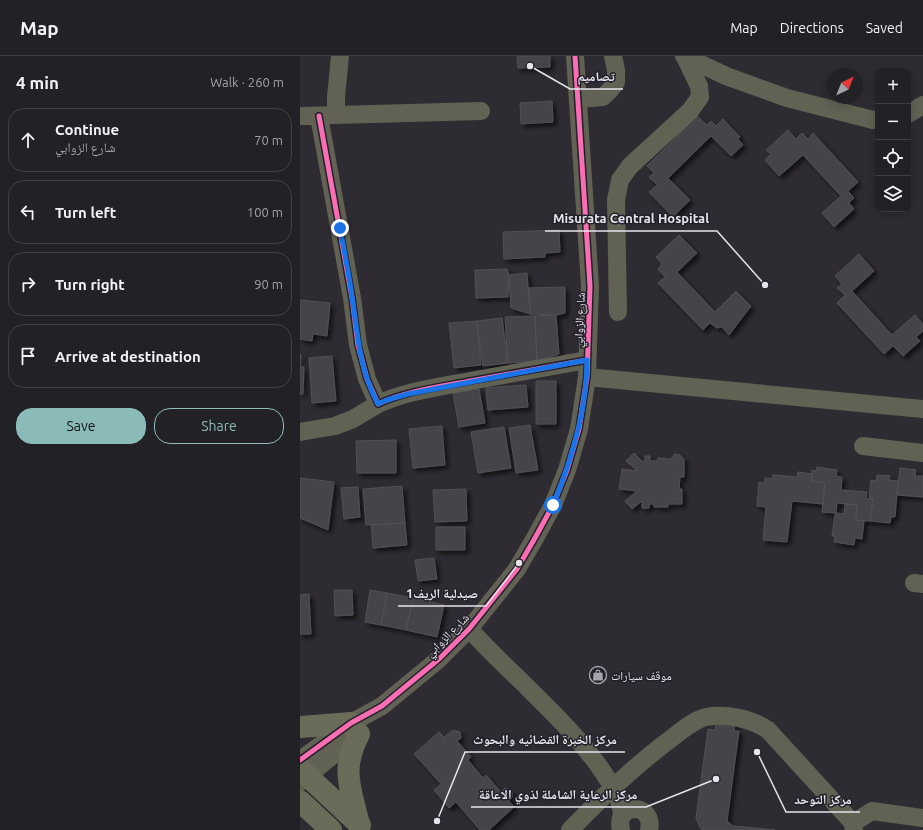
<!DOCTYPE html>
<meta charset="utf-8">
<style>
body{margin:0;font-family:Ubuntu,"Noto Naskh Arabic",sans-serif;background:#2e2e32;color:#f1f3f6}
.controls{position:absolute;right:12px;top:12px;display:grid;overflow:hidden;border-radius:8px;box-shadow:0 2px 10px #0003}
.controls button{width:36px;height:36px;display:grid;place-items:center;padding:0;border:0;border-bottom:1px solid #3f3e43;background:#222126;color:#f1f3f6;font:20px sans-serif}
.compass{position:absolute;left:527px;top:12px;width:36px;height:36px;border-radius:50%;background:#222126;box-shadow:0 2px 10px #0003;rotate:43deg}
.stop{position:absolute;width:12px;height:12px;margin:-9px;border:3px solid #1a73e8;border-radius:50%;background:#fff}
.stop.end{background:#1a73e8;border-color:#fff;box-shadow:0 1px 4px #0008}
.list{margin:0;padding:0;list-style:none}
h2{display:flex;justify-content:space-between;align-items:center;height:52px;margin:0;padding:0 16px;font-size:17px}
h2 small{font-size:13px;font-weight:400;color:#a2a3a7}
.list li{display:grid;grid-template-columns:26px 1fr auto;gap:12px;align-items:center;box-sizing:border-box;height:64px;margin:0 8px 8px;padding:0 8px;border:1px solid #3f3e43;border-radius:16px}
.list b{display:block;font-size:15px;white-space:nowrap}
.list p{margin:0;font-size:13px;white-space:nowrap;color:#a2a3a7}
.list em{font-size:13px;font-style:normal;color:#a2a3a7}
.actions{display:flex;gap:8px;padding:12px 16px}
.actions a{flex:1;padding:9px 0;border:1px solid #8bbbb9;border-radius:16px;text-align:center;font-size:14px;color:#8bbbb9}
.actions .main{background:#8bbbb9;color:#111}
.icon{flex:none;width:22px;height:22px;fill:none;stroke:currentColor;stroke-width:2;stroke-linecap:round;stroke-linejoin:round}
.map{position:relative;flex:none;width:623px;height:774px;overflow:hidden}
header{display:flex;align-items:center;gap:24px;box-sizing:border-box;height:56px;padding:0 20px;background:#222126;border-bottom:1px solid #3f3e43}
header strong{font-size:19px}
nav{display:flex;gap:22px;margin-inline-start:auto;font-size:14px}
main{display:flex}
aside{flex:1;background:#222126}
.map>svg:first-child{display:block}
.building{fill:#454449;stroke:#525056;filter:url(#shadow)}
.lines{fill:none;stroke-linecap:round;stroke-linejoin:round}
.minor{stroke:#616253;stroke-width:18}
.major{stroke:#6a6c59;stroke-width:22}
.cycleway-casing{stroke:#23202b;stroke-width:8}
.cycleway{stroke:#f96db3;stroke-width:5}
.route{stroke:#1a73e8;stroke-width:5}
.labels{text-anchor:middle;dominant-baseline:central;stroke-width:3;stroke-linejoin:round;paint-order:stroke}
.street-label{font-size:12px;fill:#e6e4eb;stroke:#23202b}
.poi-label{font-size:12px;fill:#e6e4eb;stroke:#23202b;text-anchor:start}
.leader{fill:none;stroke:#e6e4eb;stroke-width:1.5}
.callout-dot{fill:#e6e4eb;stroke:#23202b;stroke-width:1.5}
.callout-label{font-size:13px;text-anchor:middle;font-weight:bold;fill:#e6e4eb;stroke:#23202b;stroke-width:3;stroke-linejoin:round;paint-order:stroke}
</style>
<header>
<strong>Map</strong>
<nav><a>Map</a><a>Directions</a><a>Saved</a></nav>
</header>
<main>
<aside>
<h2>4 min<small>Walk · 260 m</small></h2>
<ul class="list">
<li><svg class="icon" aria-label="ahead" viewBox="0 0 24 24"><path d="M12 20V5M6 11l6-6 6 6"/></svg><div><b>Continue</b><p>شارع الزوابي</p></div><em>70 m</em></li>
<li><svg class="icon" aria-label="left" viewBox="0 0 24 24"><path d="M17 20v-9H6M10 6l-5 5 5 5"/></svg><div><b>Turn left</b></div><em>100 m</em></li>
<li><svg class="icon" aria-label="right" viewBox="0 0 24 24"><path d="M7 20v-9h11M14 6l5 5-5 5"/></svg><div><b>Turn right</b></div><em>90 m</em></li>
<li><svg class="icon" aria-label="arrive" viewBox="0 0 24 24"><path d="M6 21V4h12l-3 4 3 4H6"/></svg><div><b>Arrive at destination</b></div></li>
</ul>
<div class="actions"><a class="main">Save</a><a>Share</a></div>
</aside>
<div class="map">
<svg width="623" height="774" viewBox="0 0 623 774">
<defs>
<filter id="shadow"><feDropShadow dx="3.5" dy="3.5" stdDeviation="2" flood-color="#0009"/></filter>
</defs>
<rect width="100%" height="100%" fill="#2e2c32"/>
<path class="building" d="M217,0H250V11L218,12Z
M252,45L253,66L221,68L220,47Z
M397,60L407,69L411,65L416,70L423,63L440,81L438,83L443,89L431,100L411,80L368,122L390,144L373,161L349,136L357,129L349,121L354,117L347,110Z
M488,74L496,83L502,77L508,83L513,77L558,126L548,135L554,142L549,147L554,153L534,171L522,157L541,140L503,99L479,120L465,104L471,98L466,94Z
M259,174L260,196L245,197V201L204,203L203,176Z
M379,179L397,197L377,216L415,256L436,235L451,250L429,279L422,271L417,272L410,267L403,274L358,227L365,221L358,213L362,208L356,201Z
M559,198L574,215L552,235L592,279L615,259L623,268V275L616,281L620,285L603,300L593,290L584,298L537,247L545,239L537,232L542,228L535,220Z
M207,213L209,219L208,241L176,242L175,214Z
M227,217L230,258L211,252L209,219Z
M265,231V257L256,259L230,258L229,232Z
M0,244L30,247L27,280L13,278L12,285L0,283Z
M256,259L259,298L237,305L235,260Z
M235,260L237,305L208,307L205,261Z
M202,262L208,307L183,310L177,265Z
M177,265L181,309L154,312L149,267Z
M0,299H1L0,311H4L3,338H0Z
M32,300L36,345L12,347L9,302Z
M236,325H256V368H236Z
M226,329L228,351L188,354L186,332Z
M179,333L185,367L159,371L153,337Z
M230,369L238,414L216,417L209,372Z
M142,370L145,409L113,412L109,373Z
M204,371L211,412L178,417L171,376Z
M96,384V417H57L56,385Z
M334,397L342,405H345V400H350V405H357L358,402L370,403L375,398L380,399L384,403V421H380L379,433H382V448H368V451H354V448H349V452H342V445L332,453L325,445L337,435L319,433L322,413L337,415L326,405Z
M517,411L537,414L536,420L542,421L541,434L567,436L566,443H573L570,465L556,464L557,449L537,447L536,457L522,456L525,427L511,425L512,414L516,415Z
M600,412L616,414L615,420H623V441L597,439Z
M498,416L512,418L511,425L525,427L523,448L492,445L487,486L463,484L466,451L457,450L459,426L465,427V422L472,423L473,419L497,421Z
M577,419L590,420L589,424L598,425L595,461H591L590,467L570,465L573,443H569L571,424L576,425Z
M0,422L34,426L28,474L0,462Z
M102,430L105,467L66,469L63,433Z
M58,431L60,461L44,463L41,432Z
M166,433L167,465L135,466L133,434Z
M545,448L557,449L556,464L564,465L562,483L555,482L554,489L534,486L535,480H532L535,459L536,457L544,458Z
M105,467L107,489L73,492L71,469Z
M136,471H165V494H136Z
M134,502L137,523L118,525L115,504Z
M34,534H52L53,559L35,560Z
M70,534L87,537L81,569L65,566Z
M87,537L113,542L106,574L81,569Z
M9,538L11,578H0V539Z
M113,542L144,549L137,581L106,574Z
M416,664L435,667L434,675H439L427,765L433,770L475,774H402L399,770L396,762L408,673L415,674Z
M153,674L160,676L161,682L157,685L171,701L168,704L183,722L186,719L201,736L205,732L212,735V741L209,745L214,751L189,774H180L156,746L149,752L134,734L141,728L114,698L139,676L144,681Z"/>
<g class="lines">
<path class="minor" d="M384,0L426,20L487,42L573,64L578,63
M278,43L303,41L310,34L316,26V14L313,0
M608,58L623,49
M36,59L181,55
M0,60L36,59V41L40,0
M19,60L52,242L58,289L67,323L78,348C106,335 139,331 170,325C209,318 248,311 287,304
M318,256L316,144L320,124L330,110L390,55L400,41L399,30L385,1
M287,321L623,353
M0,376L35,370L53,363L78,348
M563,390L623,397
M614,527L623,528
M169,573C185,590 202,607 219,623C248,652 277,679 301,713C311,728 321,742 322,760
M0,704L51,667L82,650L139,603L169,573L217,513L235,482L253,449L267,414L279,373L287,321L290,230L275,0
M0,726L60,677
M553,767L572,755L623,762
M270,774C302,741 335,709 372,682C382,674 394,664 406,661C426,657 452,663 468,674L553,767L554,774
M321,774C314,746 355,746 349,774"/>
<path class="major" d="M0,671L51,667
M59,678C40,714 51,733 59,769
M0,713L60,769
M0,745L31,774"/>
<g class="cycleway-casing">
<path id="cycleway" d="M19,60L52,242L58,289L67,323L78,348C106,335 139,331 170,325C209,318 248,311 287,304
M0,704L51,667L82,650L139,603L169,573L217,513L235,482L253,449L267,414L279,373L287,321L290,230L275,0"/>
</g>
<use href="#cycleway" class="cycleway"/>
</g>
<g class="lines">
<path class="route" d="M40,172C44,195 49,218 52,241C58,279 59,313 78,348L87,344L108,338L287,304C287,354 272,403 253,449"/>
</g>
<defs>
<g id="shop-ring" transform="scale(0.9)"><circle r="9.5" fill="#23202b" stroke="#a6a4aa" stroke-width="1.5"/><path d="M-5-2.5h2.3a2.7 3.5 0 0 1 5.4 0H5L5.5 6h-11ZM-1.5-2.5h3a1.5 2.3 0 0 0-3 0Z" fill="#a6a4aa"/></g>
</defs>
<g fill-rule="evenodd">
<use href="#shop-ring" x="298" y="619"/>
</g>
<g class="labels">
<g class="street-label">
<text transform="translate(279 264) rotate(-87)">شارع الزوابي</text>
<text transform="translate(147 579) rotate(-45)">شارع الزوابي</text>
</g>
<g class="poi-label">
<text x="311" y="619">موقف سيارات</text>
</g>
</g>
<path class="leader" d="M230 10L270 33H323M465 229L417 175H245M219 507L186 550H98M137 765L165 696H325M416 723L346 751H171M457 696L486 756H560"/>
<g class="callout-dot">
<circle cx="230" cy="10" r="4"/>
<circle cx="465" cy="229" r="4"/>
<circle cx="219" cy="507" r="4"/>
<circle cx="137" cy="765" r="4"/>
<circle cx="416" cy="723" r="4"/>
<circle cx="457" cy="696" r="4"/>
</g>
<g class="callout-label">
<text x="296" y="25">تصاميم</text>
<text x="331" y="167">Misurata Central Hospital</text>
<text x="142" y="542">صيدلية الريف1</text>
<text x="245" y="688">مركز الخبرة القضائيه والبحوث</text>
<text x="258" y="743">مركز الرعاية الشاملة لذوي الاعاقة</text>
<text x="523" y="748">مركز التوحد</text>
</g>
</svg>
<div class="controls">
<button>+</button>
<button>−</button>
<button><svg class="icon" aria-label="locate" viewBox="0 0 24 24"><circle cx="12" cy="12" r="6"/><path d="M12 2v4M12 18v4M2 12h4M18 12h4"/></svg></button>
<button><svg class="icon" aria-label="layers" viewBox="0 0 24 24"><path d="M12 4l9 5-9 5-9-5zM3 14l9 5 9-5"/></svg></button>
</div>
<svg class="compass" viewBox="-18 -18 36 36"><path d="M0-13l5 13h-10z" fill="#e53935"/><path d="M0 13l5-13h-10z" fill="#a2a3a7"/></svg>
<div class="stop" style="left:253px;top:449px"></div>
<div class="stop end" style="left:40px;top:172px"></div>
</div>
</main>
